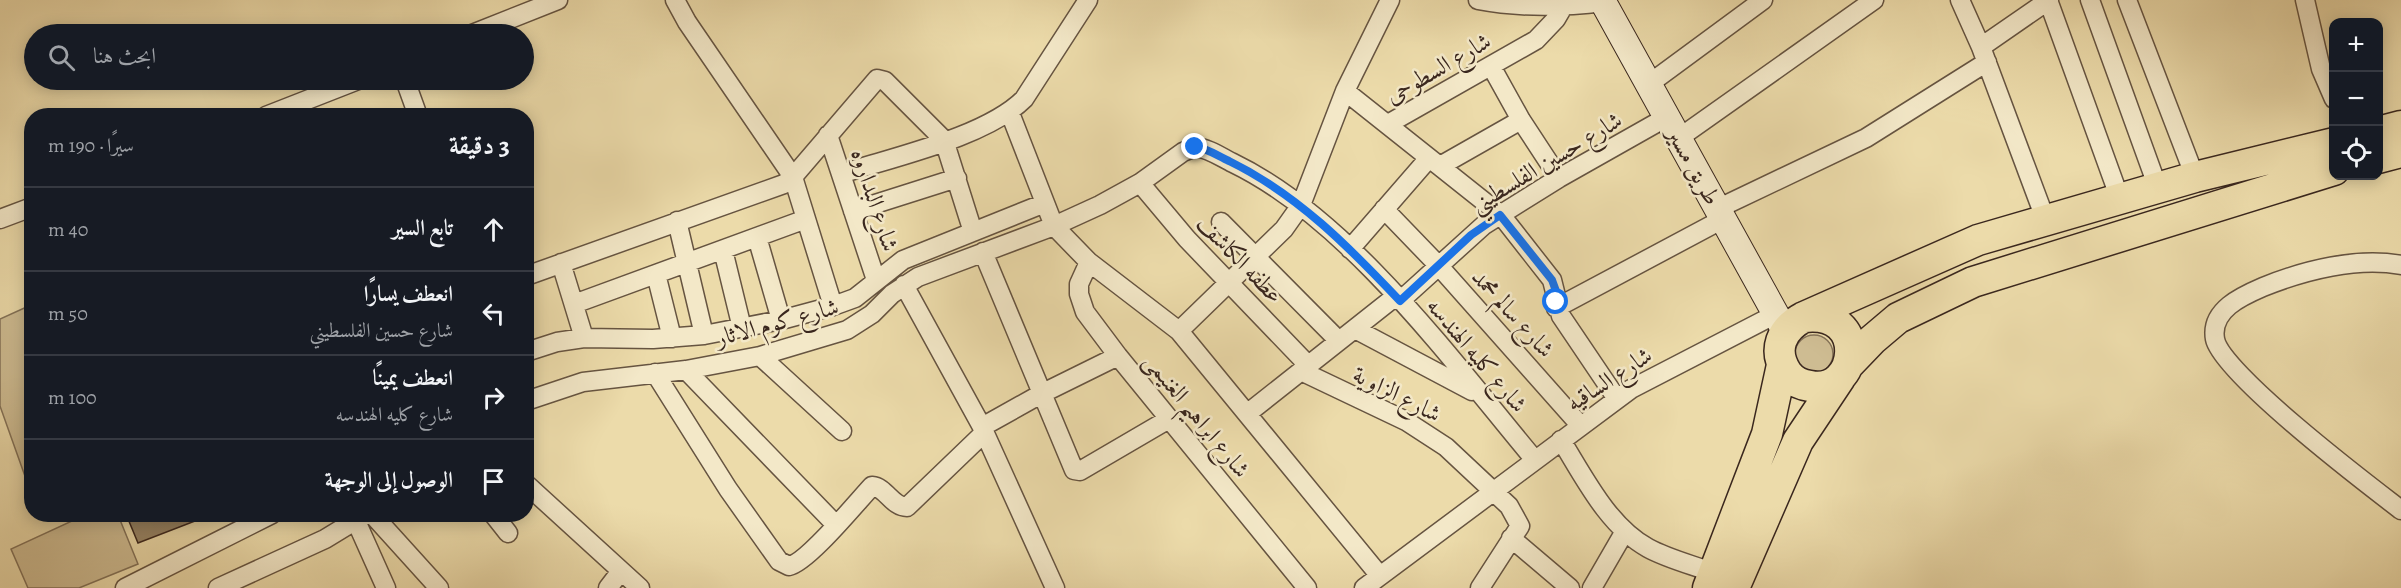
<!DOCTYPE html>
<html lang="ar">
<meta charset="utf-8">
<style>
body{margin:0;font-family:Alegreya,Amiri,serif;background:#242831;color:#f1f3f6;direction:rtl}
.controls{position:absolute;right:18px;top:18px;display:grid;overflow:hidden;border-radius:12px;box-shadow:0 3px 15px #0003}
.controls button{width:54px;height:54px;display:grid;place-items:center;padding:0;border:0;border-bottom:2px solid #363941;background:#171b24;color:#f1f3f6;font:30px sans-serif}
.stop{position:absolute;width:18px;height:18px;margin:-14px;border:4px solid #1a73e8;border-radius:50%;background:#fff}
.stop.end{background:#1a73e8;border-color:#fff;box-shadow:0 2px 6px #0008}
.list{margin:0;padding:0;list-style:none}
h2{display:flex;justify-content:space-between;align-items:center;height:78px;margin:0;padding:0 24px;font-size:26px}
h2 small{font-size:20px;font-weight:400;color:#9ea1a6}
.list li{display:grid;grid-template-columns:39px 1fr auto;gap:18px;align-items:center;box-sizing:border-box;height:84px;padding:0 24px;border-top:2px solid #363941}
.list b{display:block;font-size:22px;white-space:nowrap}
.list p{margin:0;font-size:20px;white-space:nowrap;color:#9ea1a6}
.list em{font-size:20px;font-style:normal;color:#9ea1a6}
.icon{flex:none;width:33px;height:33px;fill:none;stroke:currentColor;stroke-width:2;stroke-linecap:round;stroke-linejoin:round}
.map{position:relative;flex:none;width:2401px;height:588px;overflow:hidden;direction:ltr}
.search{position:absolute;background:#171b24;box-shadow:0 3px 15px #0003;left:24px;top:24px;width:510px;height:66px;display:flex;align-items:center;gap:15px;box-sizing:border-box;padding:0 21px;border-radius:33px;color:#9ea1a6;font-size:22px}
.panel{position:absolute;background:#171b24;box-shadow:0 3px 15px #0003;left:24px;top:108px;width:510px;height:414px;border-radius:24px;direction:rtl}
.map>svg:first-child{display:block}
.green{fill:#cebc92;stroke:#847258;stroke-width:1.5}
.building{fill:#978567;stroke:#3a271e;stroke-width:1.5}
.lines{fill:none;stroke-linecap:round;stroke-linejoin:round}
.street-casing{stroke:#665441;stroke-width:21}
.secondary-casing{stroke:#3a271e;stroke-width:28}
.primary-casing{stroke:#3a271e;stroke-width:33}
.street{stroke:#f3e8c8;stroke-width:18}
.secondary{stroke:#f3e8c8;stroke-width:26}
.primary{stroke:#ecdbaa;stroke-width:30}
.route{stroke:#1a73e8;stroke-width:8}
.labels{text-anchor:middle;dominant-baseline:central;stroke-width:5;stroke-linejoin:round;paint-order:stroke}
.street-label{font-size:24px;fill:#3a271e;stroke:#f3e8c8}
</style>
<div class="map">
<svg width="2401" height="588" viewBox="0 0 2401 588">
<rect width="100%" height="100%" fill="#ecdbaa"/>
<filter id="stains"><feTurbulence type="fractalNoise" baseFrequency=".00333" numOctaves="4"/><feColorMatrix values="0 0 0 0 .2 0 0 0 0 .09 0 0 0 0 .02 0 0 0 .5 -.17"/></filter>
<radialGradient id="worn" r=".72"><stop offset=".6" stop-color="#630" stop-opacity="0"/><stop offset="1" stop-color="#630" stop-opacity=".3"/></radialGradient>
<path class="green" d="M31,305V493L0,406V319Z
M1795 354a19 19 0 1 1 38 0a19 19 0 1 1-38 0Z
M87,514L118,515L138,564L79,588H28L11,549Z"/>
<path class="building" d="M126,514H208V516L138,543Z"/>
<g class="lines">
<g class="street-casing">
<path id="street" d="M675,0L687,22L793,177L833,306
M1478,0C1520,8 1562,7 1604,2L1606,0
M1960,0L1981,47L2046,221
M2048,0L2120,199
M2090,0L2158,188
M2127,0L2195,177
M2305,0L2321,69L2334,99
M472,34L558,0
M1981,47L2049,0
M1491,66L1521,120L1559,178
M405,80L418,116
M1649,84L1763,0
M1345,91L1501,215L1552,280L1561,316L1617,399
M1010,113L1054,226L1089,262L1179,331L1380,576
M266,116L358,80
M1388,124L1536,40L1556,19L1563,7
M828,135L876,280
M1679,138L1874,0
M1440,166L1521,120
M841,174C893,157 986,137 1024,99L1088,0
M1140,183L1187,239L1308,365
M1384,209L1438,265L1580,425
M1717,209L1866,138L1987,62
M853,211L957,178
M0,219L32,207
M677,221L704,335
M1221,222L1339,341
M757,237L781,320
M1350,249L1429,158
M723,250L742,328
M983,252L1074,470L1080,471L1169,419
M1089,262L1079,284V294L1085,312L1118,356L1307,588
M561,263L584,338
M2401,265C2357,257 2305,270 2263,287C2242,296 2210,310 2215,339C2221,373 2367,484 2401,510
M656,274L672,338
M526,276L784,184L793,177L877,79L885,81L944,140L973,232
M904,285L982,427L1055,588
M1400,301L1484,225L1559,178L1667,117
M574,304L806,219
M1556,308L1723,219
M1355,329L1472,391
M1179,331L1284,229L1301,205L1345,91L1390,0
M526,352L557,342L584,338L653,339L704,335L781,320L833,306L855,298L903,260L1045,203
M760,356L842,431
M686,370L836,525
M1301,371L1406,421L1446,447L1509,506L1520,526L1480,588
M655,373L728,489L779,561L789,566C807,563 857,502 872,486C886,487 892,507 907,507L984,433
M526,401L583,382L686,370L760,356L847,330L872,314L892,294L918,277L1054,226L1100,205L1140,183L1183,152L1195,147C1208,148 1221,157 1233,163C1349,219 1452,361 1534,459
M1248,413L1396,296
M982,427L1041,394L1118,356
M1561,440C1584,477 1608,526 1648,548C1668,559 1693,565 1714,573
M526,484L640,588
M372,514L439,588
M493,514L508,533
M356,521L386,588
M1511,538L1570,588
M125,588L272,514
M218,588L325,539L366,514
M608,588L621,571
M1364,588L1631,389L1776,314
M1592,588L1625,531"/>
</g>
<g class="secondary-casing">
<path id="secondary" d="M1602,0L1785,331"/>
</g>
<g class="primary-casing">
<path id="primary" d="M2378,132L2401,126
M2378,158L2401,152
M1804,317C1870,309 1859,396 1810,386C1801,385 1793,381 1787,373C1772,350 1781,329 1804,317L1978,240L2195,177L2334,143
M1848,365L1872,340L1898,318L1973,282L2334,170
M1708,588L1767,434L1782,365
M1734,588L1798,441L1840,378"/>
</g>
<use href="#street" class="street"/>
<use href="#secondary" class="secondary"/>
<use href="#primary" class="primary"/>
</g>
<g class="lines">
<path class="route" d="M1195,147C1207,148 1218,156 1229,161C1297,194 1349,247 1400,301L1471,235L1500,215L1552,280L1556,291V302"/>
</g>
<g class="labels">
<g class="street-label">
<text transform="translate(1438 68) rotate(-30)">شارع السطوحى</text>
<text transform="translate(1546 162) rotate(-31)">شارع حسين الفلسطيني</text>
<text transform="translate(1694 166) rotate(61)">طريق مسير</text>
<text transform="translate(875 200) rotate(72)">شارع البداروه</text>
<text transform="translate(1240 259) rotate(46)">عطفه الكاشف</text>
<text transform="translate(1513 313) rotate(48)">شارع سالم محمد</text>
<text transform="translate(777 322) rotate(-15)">شارع كوم الاثار</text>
<text transform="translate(1477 355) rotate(50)">شارع كليه الهندسه</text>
<text transform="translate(1609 379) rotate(-33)">شارع الساقيه</text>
<text transform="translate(1397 394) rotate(27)">شارع الزاوية</text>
<text transform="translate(1197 415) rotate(51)">شارع ابراهيم الغنيمى</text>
</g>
</g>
<rect width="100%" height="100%" filter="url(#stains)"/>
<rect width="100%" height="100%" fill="url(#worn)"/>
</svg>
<div class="controls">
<button>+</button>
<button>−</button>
<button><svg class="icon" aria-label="locate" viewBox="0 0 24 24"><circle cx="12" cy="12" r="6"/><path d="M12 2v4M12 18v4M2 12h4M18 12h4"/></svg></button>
</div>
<div class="stop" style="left:1556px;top:302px"></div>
<div class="stop end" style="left:1195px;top:147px"></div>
<div class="search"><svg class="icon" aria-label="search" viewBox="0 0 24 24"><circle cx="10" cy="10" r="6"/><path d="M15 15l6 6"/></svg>ابحث هنا</div>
<section class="panel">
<h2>3 دقيقة<small>سيرًا · 190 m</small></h2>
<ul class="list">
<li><svg class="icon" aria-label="ahead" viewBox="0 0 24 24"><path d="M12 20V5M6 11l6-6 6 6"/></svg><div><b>تابع السير</b></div><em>40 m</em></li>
<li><svg class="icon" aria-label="left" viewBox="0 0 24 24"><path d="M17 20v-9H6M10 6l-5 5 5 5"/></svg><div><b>انعطف يسارًا</b><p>شارع حسين الفلسطيني</p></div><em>50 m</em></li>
<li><svg class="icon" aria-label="right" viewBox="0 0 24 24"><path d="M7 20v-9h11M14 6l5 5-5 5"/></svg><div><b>انعطف يمينًا</b><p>شارع كليه الهندسه</p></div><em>100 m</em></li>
<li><svg class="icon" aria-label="arrive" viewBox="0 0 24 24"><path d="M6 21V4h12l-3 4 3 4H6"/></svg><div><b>الوصول إلى الوجهة</b></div></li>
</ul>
</section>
</div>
